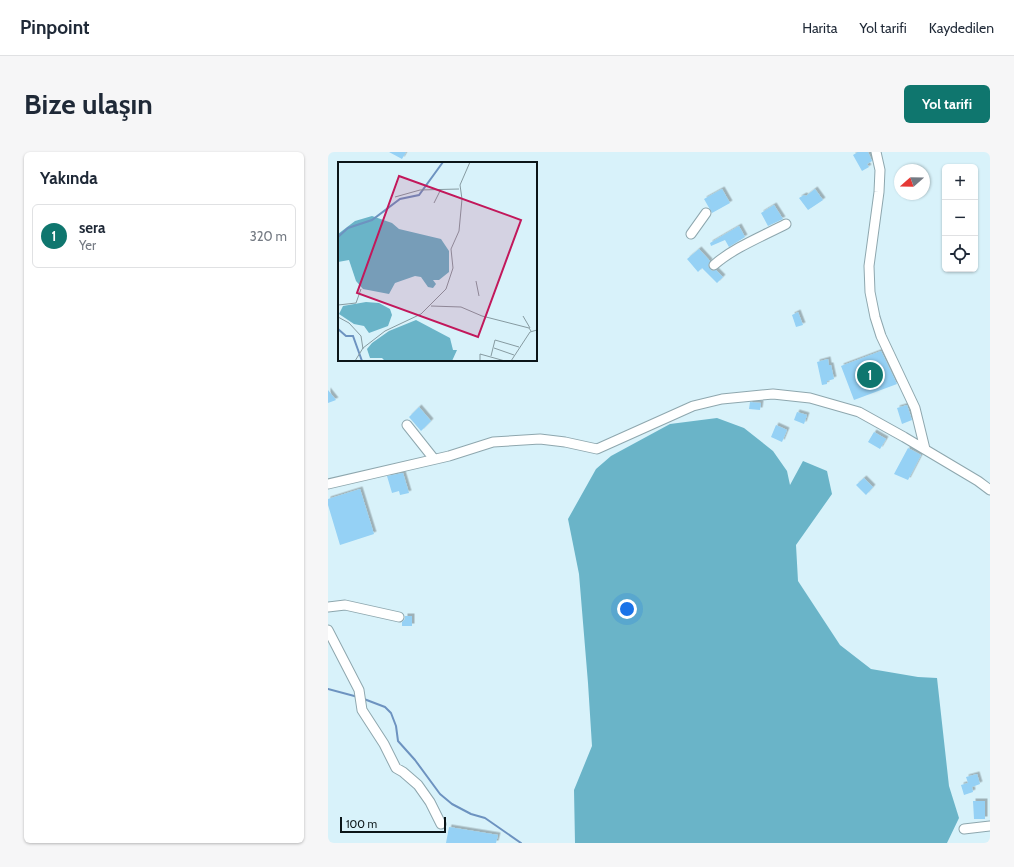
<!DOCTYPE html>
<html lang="tr">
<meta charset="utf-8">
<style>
body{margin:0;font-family:Cabin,sans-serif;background:#f6f6f7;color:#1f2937}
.controls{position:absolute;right:12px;top:12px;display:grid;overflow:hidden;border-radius:6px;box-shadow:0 1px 3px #0004}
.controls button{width:36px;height:36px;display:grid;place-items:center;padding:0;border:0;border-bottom:1px solid #e0e1e3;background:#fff;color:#1f2937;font:20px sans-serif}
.compass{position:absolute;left:566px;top:12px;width:36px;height:36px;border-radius:50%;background:#fff;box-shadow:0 1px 3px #0004;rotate:250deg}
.scale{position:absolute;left:12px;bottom:10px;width:106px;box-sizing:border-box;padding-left:4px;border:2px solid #0b1518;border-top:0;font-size:11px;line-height:14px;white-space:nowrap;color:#0b1518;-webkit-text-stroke:3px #d8f2fa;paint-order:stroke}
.you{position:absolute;left:299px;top:457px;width:14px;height:14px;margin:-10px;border:3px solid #fff;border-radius:50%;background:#1a73e8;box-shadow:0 0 0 6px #1a73e833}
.badge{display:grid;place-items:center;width:26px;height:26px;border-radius:50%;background:#0f766e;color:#fff;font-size:13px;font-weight:700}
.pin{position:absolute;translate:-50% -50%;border:2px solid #fff;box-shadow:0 1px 4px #0006}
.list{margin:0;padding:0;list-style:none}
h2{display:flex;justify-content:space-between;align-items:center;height:52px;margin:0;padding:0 16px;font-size:17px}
h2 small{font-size:13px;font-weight:400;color:#747a83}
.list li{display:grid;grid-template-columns:26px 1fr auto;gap:12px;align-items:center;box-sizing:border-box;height:64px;margin:0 8px 8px;padding:0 8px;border:1px solid #e0e1e3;border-radius:6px}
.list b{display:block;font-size:15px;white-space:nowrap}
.list p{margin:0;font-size:13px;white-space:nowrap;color:#747a83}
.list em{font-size:13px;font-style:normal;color:#747a83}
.icon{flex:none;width:22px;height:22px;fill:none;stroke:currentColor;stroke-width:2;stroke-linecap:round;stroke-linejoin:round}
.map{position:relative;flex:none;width:662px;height:691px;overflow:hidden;border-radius:6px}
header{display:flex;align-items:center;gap:24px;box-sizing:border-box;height:56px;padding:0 20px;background:#fff;border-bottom:1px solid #e0e1e3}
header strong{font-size:19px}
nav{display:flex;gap:22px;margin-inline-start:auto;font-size:14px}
.intro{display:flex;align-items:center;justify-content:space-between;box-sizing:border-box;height:96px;padding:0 24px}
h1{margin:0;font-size:28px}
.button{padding:10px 18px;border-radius:6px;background:#0f766e;color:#fff;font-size:14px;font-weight:700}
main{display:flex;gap:24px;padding:0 24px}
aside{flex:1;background:#fff;border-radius:6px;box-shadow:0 1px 3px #0004}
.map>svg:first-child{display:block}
.forest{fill:#6ab4c8}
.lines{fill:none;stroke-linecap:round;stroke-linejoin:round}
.stream{stroke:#6d93c0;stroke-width:2}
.building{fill:#95d1f5;filter:url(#shadow)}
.minor-casing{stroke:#8ea7ae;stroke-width:11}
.minor{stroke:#fff;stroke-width:9}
.inset-river{fill:none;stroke:#6d93c0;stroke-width:2}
.inset-road{fill:none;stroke:#869aa0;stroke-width:1}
.view{fill:#c2185b;fill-opacity:0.15;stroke:#c2185b;stroke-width:2}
.inset-edge{fill:none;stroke:#0b1518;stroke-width:2}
</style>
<header>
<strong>Pinpoint</strong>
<nav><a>Harita</a><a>Yol tarifi</a><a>Kaydedilen</a></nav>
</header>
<div class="intro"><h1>Bize ulaşın</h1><a class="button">Yol tarifi</a></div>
<main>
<aside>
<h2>Yakında<small></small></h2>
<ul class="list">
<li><span class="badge">1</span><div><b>sera</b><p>Yer</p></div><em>320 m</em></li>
</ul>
</aside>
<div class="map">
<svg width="662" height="691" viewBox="0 0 662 691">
<defs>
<filter id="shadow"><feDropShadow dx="2.5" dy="-2.5" stdDeviation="0" flood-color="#0004"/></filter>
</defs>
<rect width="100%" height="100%" fill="#d8f2fa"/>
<path class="forest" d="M389,266L416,276L445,299L459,319L462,333L475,309L499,319L504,342L468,393L470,429L512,493L543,517L590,525L609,526L621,634L631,666L619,691H247L246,638L264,594L260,531L251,422L240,367L268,317L283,304L342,272Z"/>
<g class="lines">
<path class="stream" d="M0,537L30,545
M36,547L57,555L63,561L68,574L70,589L87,608L112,642L124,652L143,662L157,666L193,691"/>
</g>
<path class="building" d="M61,0H78L74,7Z
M530,0H540L544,9L539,12L541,15L534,19L525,3Z
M394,37L402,51L384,61L376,47Z
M487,37L495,48L480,58L471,46L476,43L478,44Z
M446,53L455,67L440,74L433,61Z
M411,74L417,85L401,95L397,88L383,94L382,91Z
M371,97L382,109L380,114L382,117L384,119L388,118L395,125L389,131L374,116L370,120L359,107Z
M470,160L475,173L468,175L464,163Z
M553,199L569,232L526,248L513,214Z
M500,207L501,213H503L506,227L499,229V232L494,233L489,210Z
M0,238L8,248L0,251Z
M422,250L433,251L432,258L421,257Z
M579,253L584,268L574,272L569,256Z
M91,255L103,269L93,279L81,265Z
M469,260L479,263L476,272L466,268Z
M448,273L459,278L454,290L443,285Z
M546,280L558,287L552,297L540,290Z
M580,296L593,303L580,328L566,322Z
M75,321L81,341L72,343L71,339L64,341L59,324Z
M536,326L545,335L538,343L528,333Z
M32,337L46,382L12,393L0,353V347Z
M77,464H84V474H74V470L77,467Z
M649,622L652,632L644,635L645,640L636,643L633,633L640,631L638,625Z
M645,649H657V667H646Z
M121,675L170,683L168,691H118Z"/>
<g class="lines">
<g class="minor-casing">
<path id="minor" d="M548,0L552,18L551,40L541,114L542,140L547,165L553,184L587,256L597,297
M363,82L378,61
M386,113C405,96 435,84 458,72
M79,273L106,307
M0,332L121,304L165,290L212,287L237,290L269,297L365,254L394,247L445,242L482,246L531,260L576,285L650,329L662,338
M0,455L17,453L71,465
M0,478L31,538L34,558L56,592L68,616L75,620L90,633L102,650L113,672
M636,677L662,674"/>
</g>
<use href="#minor" class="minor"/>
</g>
<g transform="translate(10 10)">
<rect width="199" height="199" fill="#d8f2fa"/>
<path d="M34,54L54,61L61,67L103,77L111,89V110L101,118H95L98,122L95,126L90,125L83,115L77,114L57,121L51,132L25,127L18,119L11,98L0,100V72L17,59ZM28,140L41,141L52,147L54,153L50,164L31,171L26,164L16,162L1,152L5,144ZM78,158L112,176L115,188H119L114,199H47L44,196H32L29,187L34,181L51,169Z" fill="#6ab4c8"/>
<path class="inset-river" d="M0,75L10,66L34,58L62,37L81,33L105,0M0,167L8,174H15L24,199"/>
<path class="inset-road" d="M57,35L82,28L121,27M96,41L103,27M138,119L141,134M0,143L18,141L23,127M93,144L123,145L144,154L191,166L193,169M185,154L192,166M0,155L11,161L23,174L25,187M156,186L176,193M153,194L157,178L181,185M17,199L25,186L47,169L83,152L108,127L115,106L113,87L121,69L124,37L122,23L132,0M142,199V192L167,199M173,199L192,170L199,168"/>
<path class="view" d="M61,14L183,58L140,175L19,131Z"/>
<rect width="199" height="199" class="inset-edge"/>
</g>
</svg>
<div class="controls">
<button>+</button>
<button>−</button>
<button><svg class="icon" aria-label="locate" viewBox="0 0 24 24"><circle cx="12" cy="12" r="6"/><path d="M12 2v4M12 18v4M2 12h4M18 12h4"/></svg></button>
</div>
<svg class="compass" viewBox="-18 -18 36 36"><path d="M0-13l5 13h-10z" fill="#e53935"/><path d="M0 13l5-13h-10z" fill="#747a83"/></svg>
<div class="scale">100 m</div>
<div class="you"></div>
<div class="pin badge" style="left:542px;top:223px">1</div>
</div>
</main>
